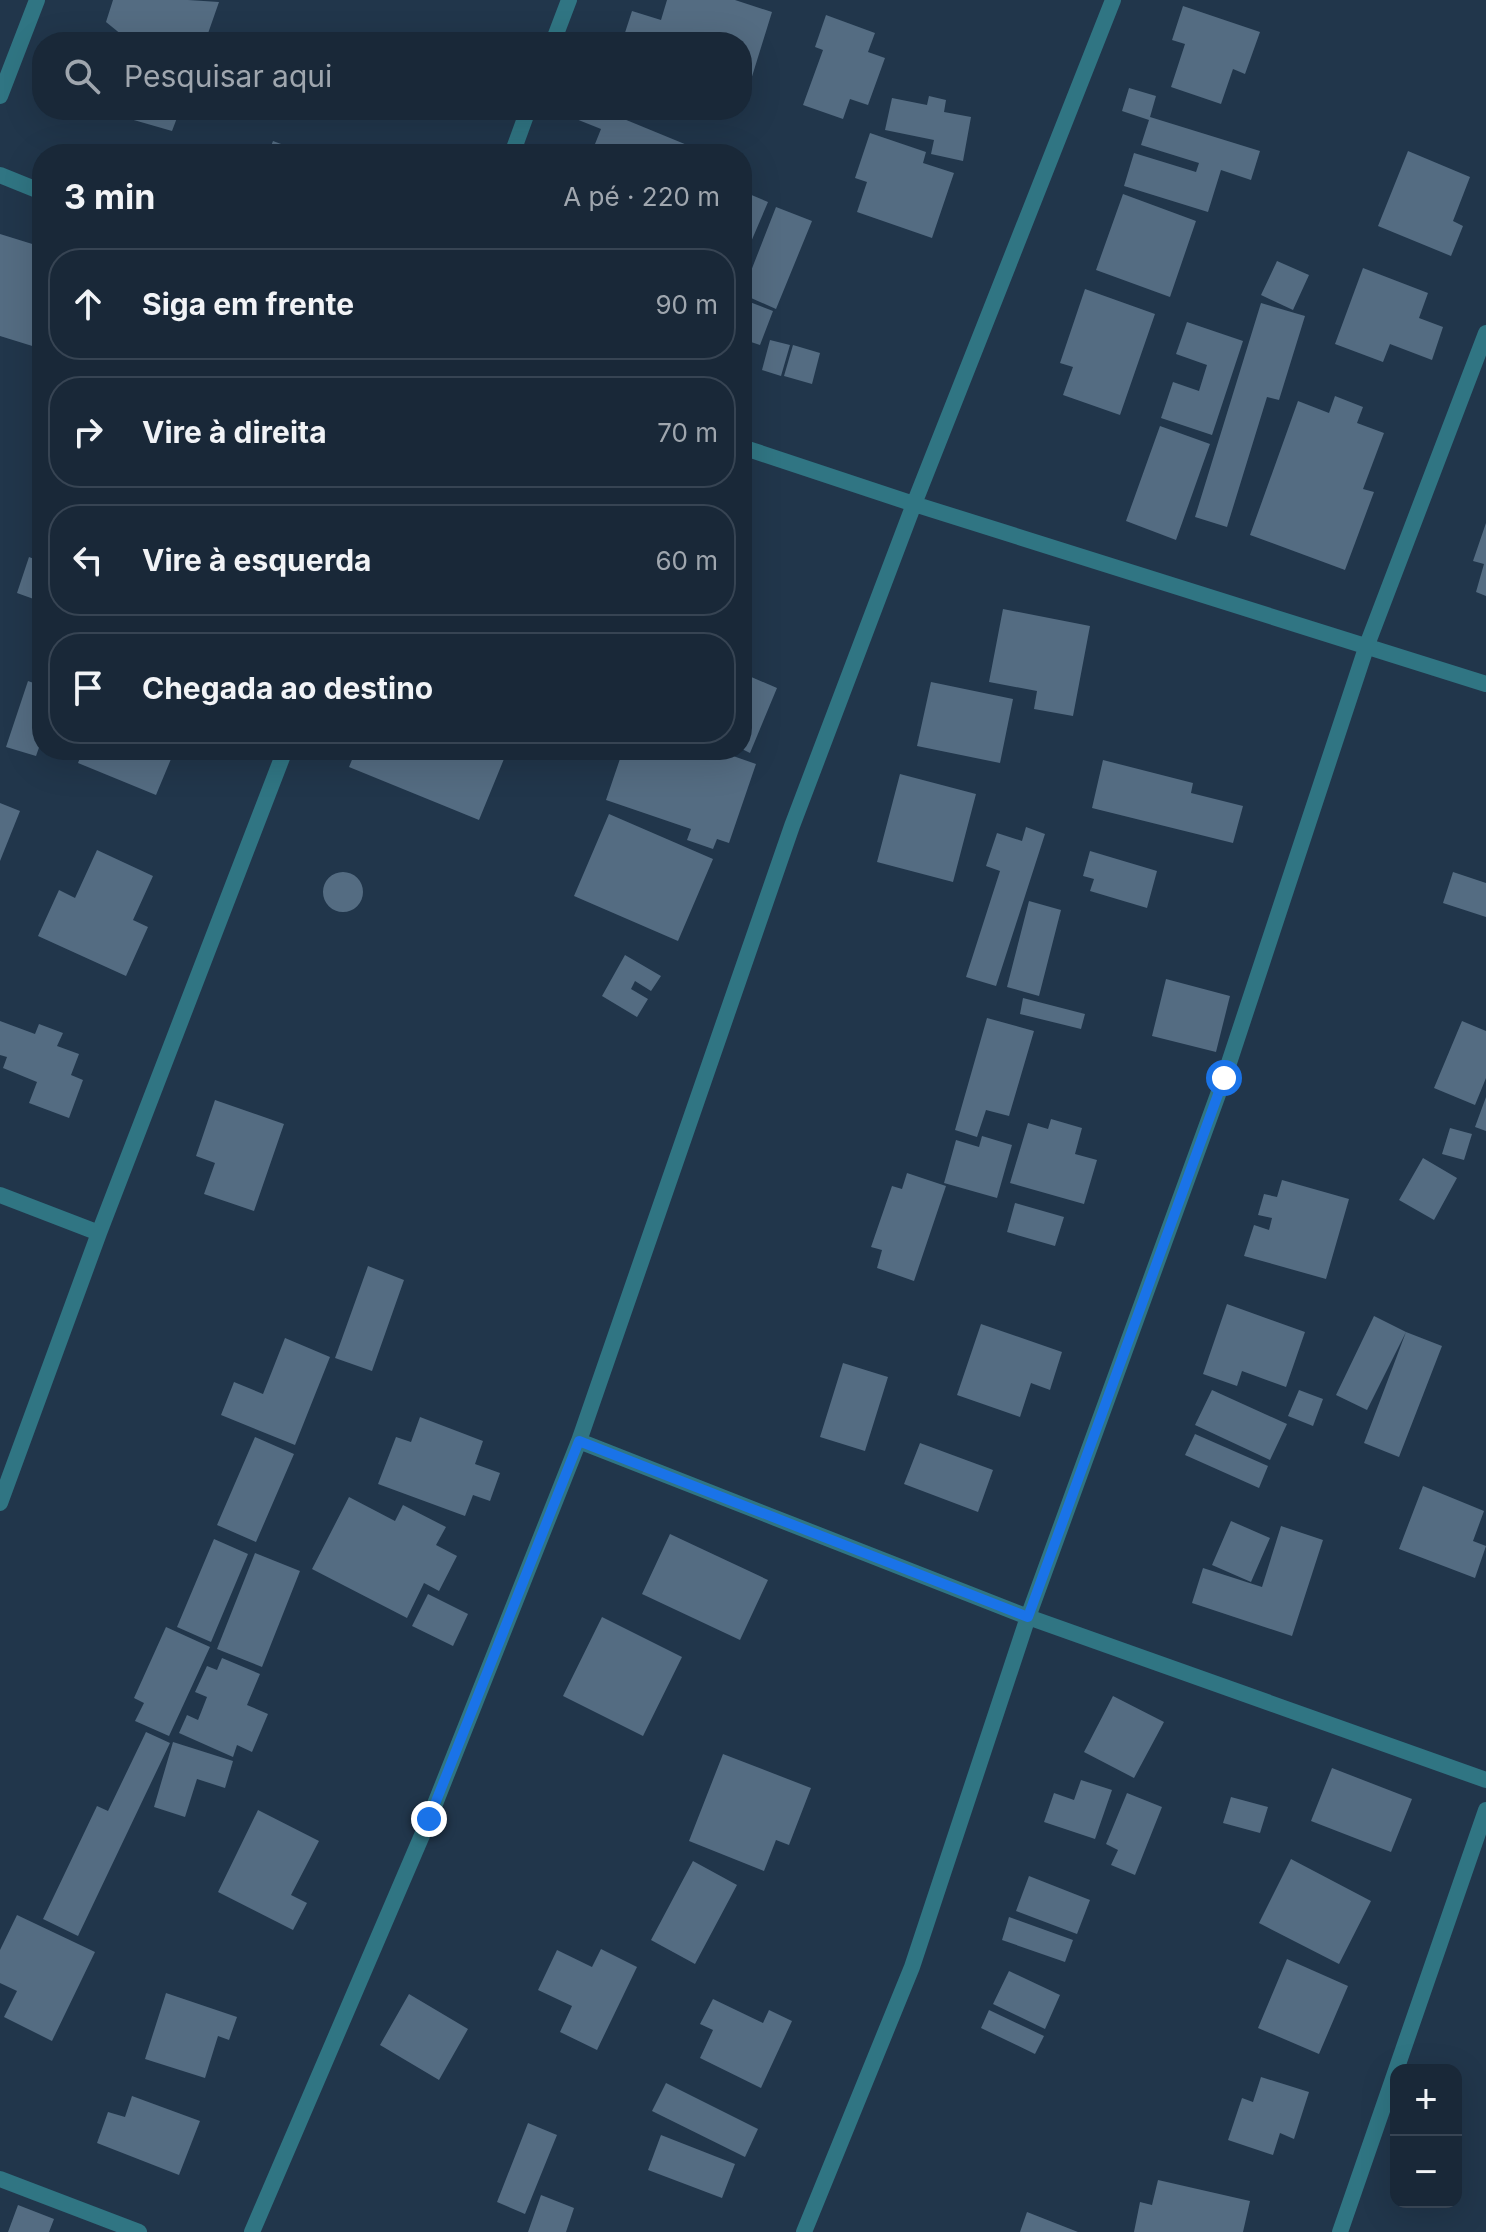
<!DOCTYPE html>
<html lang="pt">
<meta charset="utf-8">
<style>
body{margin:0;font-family:Inter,sans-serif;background:#223040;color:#f1f3f6}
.controls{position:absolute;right:24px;bottom:24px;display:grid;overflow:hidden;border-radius:16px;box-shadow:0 8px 32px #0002}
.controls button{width:72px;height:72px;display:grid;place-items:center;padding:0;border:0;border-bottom:2px solid #374453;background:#192838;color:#f1f3f6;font:40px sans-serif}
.stop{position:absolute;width:24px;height:24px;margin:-18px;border:6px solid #1a73e8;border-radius:50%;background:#fff}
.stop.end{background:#1a73e8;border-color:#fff;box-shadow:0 2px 8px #0008}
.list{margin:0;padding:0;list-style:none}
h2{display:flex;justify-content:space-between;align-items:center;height:104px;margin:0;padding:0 32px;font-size:34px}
h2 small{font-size:26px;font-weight:400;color:#9fa6ae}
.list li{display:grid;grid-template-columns:52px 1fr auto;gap:24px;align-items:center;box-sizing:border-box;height:112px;margin:0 16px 16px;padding:0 16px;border:2px solid #374453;border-radius:32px}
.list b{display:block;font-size:30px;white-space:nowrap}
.list em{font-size:26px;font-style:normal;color:#9fa6ae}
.icon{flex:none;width:44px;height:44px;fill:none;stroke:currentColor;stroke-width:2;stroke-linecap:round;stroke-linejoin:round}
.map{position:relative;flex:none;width:1486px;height:2232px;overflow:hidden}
.search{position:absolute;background:#192838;box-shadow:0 8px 32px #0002;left:32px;top:32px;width:720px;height:88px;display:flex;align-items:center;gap:20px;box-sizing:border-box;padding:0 28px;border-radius:32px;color:#9fa6ae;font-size:30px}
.panel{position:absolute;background:#192838;box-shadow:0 8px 32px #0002;left:32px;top:144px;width:720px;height:616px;border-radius:32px}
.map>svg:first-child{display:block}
.building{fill:#546c82}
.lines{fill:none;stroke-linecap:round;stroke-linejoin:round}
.street{stroke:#307583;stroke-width:16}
.route{stroke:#1a73e8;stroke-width:10}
</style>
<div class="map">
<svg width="1486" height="2232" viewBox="0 0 1486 2232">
<rect width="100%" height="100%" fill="#21364b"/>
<path class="building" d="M113,0H188L219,2L205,42H120L122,35L106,22Z
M667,0H735L772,12L746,96L742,95V42H622L632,11L661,20Z
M1183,6L1260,32L1245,74L1233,69L1221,104L1171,87L1185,44L1172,40Z
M826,15L875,33L868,52L885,58L868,105L850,99L843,119L803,105L823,50L815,47Z
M1129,88L1156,96L1150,117L1260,151L1251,180L1221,170L1208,212L1124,186L1134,153L1196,172L1199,163L1141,145L1149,120L1122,111Z
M929,96L946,100L944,112L971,117L963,161L931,154L934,140L885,130L892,98L927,105Z
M99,110H180L172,131Z
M580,110H602L709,154H591L601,129L576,119Z
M870,133L926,152L923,163L954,173L932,238L857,212L867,182L855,178Z
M273,141L308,154H268Z
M1408,151L1470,177L1453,221L1463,226L1451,256L1378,226Z
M742,191L768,202L742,263Z
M1123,194L1196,221L1170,297L1096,270Z
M776,207L812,221L776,309L742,294Z
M0,234L42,247V349L0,336Z
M1277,261L1309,275L1293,310L1261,295Z
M1363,268L1428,293L1419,318L1443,327L1432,360L1390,344L1383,362L1335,344Z
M1085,289L1155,314L1120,415L1063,395L1073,367L1060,363Z
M742,299L773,311L760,345L742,339Z
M1261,303L1305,316L1279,400L1267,397L1227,527L1195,517Z
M1187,322L1243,341L1212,435L1161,418L1173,382L1199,391L1207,365L1176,354Z
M770,340L790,345L781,376L762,370Z
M793,345L820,353L812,384L784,376Z
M1335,396L1363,407L1357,423L1384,433L1363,489L1374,492L1345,570L1250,535L1298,401L1329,413Z
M1160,426L1210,444L1176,540L1126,521Z
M1486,523V596L1476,592L1484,564L1473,561Z
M29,557L42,562V602L17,593Z
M1003,609L1090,626L1073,716L1034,709L1037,691L989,682Z
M742,673L777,688L750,753L742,749Z
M28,681L42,686V739L36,756L6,747Z
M931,682L1013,699L1000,763L917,746Z
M83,750H148L171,759L156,795L78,763Z
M356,750H497L506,754L479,820L349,767Z
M623,750H716L756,764L729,843L717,839L713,849L687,840L691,829L606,800Z
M1103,760L1193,783L1191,793L1243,806L1233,843L1092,808Z
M900,774L976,794L953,882L877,862Z
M0,803L20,811L0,861Z
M609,814L713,859L678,941L574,896Z
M1026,827L1045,834L996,986L966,977L1000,871L986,866L997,833L1022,841Z
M97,850L153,876L133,920L148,927L126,976L38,936L59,890L75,898Z
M1090,851L1157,871L1147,908L1090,891L1094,879L1083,876Z
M1453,872L1486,883V917L1443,903Z
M323 892a20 20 0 1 1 40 0a20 20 0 1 1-40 0Z
M1029,901L1061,910L1039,996L1007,987Z
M625,955L661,976L651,991L635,981L631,989L648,999L637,1017L602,996Z
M1166,979L1230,996L1216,1052L1152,1036Z
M1023,998L1085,1014L1081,1029L1020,1014Z
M987,1018L1034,1031L1009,1116L986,1110L977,1137L955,1130Z
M0,1021L35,1034L39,1024L63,1033L57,1046L79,1054L71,1075L83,1080L69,1118L29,1103L37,1082L3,1068L7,1057L0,1055Z
M1462,1021L1486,1031V1078L1475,1105L1434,1088Z
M1486,1097V1131L1475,1127Z
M215,1100L284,1124L254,1211L204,1194L215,1163L196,1156Z
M1051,1119L1082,1128L1075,1154L1097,1160L1084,1204L1010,1183L1028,1123L1048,1129Z
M1450,1128L1472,1134L1464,1160L1442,1154Z
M982,1136L1012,1145L997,1198L944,1183L956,1140L979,1147Z
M1423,1158L1457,1178L1434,1220L1399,1200Z
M907,1173L946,1186L914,1281L877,1268L882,1250L871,1247L892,1186L902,1189Z
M1282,1180L1349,1199L1326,1279L1244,1256L1254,1225L1269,1230L1272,1218L1258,1215L1264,1194L1277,1197Z
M1015,1203L1064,1217L1055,1246L1007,1232Z
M368,1266L404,1280L372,1371L335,1358Z
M1227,1304L1305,1332L1286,1387L1242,1371L1237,1386L1203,1374Z
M1374,1316L1406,1332L1367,1410L1336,1395Z
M981,1324L1062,1352L1050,1390L1031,1383L1020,1417L957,1395Z
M1406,1332L1442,1346L1399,1457L1364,1443Z
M285,1338L330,1357L295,1445L221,1415L234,1382L263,1394Z
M843,1363L888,1377L865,1451L820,1437Z
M1212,1390L1287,1424L1270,1460L1195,1425Z
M1299,1390L1323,1399L1313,1426L1288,1416Z
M420,1417L483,1441L475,1464L500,1473L490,1501L473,1495L465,1516L378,1484L396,1437L411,1442Z
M1195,1434L1268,1466L1259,1488L1185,1455Z
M255,1437L294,1454L256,1542L217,1525Z
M920,1443L993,1470L978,1512L904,1484Z
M1423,1486L1484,1511L1473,1541L1486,1546L1475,1578L1399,1549Z
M349,1497L395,1521L403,1505L446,1527L436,1545L457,1556L439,1591L424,1583L407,1618L312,1569Z
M1231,1521L1270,1538L1251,1582L1212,1565Z
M1281,1526L1323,1540L1292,1636L1192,1603L1203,1568L1262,1587Z
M670,1534L768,1580L740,1640L642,1594Z
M214,1539L248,1554L211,1642L177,1627Z
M255,1553L300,1571L262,1667L217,1649Z
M428,1594L468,1614L453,1646L412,1626Z
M602,1617L682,1657L643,1736L563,1696Z
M166,1627L210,1647L169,1736L135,1721L144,1703L134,1698Z
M222,1658L260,1674L247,1705L268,1714L252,1752L237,1745L233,1757L179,1733L187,1715L198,1720L207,1697L195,1692L207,1666L217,1670Z
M1113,1696L1164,1722L1134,1778L1084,1752Z
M146,1732L170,1743L78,1936L43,1919L97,1806L108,1811Z
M173,1742L233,1761L225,1788L197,1779L185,1817L154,1807Z
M723,1754L811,1788L789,1845L776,1840L764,1871L689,1841Z
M1332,1768L1412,1799L1391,1852L1311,1821Z
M1081,1780L1112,1790L1095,1839L1044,1822L1054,1793L1074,1800Z
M1127,1793L1162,1807L1135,1875L1111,1865L1118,1850L1106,1844Z
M1231,1797L1268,1807L1260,1833L1223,1823Z
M258,1810L319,1841L291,1895L307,1903L293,1930L218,1892Z
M1291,1859L1371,1901L1339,1964L1259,1923Z
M693,1861L737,1885L695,1964L651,1940Z
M1029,1876L1090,1900L1077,1934L1016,1911Z
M17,1915L95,1952L52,2041L4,2017L17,1991L0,1983V1950Z
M1009,1917L1073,1940L1065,1962L1002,1940Z
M601,1949L637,1967L597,2050L560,2032L572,2006L538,1990L557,1950L592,1967Z
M1287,1959L1348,1986L1319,2054L1258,2028Z
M1009,1971L1060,1995L1045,2029L993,2004Z
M166,1993L237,2017L229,2040L218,2036L205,2078L145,2059Z
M409,1994L468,2029L439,2080L380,2045Z
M713,1999L763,2023L769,2010L792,2021L761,2088L700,2058L713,2030L700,2024Z
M989,2010L1044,2036L1035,2054L981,2028Z
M1261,2077L1309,2092L1294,2139L1280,2133L1273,2155L1228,2140L1242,2098L1253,2102Z
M666,2083L758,2129L745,2157L652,2111Z
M132,2096L200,2121L179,2175L97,2143L108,2112L125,2117Z
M528,2123L557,2135L525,2214L497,2202Z
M661,2135L735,2164L722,2198L648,2170Z
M1158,2180L1250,2201L1243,2232H1134L1140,2202L1152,2205Z
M541,2195L574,2208L566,2232H528Z
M18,2205L54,2219L49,2232H8Z
M1027,2212L1078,2232H1020Z"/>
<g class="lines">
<path class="street" d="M553,42L569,0
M0,96L37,0
M512,154L528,110
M0,175L42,192
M742,447L914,504L1486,684
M0,1195L99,1233
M579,1441L1028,1617L1486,1780
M0,1503L99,1233L285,750
M0,2179L139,2232
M252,2232L429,1819L579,1441L792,826L914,504L1113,0
M804,2232L912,1967L1028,1617L1224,1078L1367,645L1486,333
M1340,2232L1486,1810"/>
</g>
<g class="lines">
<path class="route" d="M429,1819L579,1441L1028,1617L1224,1078"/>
</g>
</svg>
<div class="controls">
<button>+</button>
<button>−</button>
</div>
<div class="stop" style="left:1224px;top:1078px"></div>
<div class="stop end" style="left:429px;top:1819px"></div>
<div class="search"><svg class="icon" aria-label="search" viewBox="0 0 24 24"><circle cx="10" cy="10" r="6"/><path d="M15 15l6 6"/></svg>Pesquisar aqui</div>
<section class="panel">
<h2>3 min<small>A pé · 220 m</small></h2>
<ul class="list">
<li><svg class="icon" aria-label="ahead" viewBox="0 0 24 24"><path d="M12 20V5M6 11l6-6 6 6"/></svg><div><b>Siga em frente</b></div><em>90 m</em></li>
<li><svg class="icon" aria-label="right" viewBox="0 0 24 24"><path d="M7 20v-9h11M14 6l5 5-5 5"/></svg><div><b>Vire à direita</b></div><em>70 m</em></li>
<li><svg class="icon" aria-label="left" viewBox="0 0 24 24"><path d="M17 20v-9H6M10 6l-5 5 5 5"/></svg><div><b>Vire à esquerda</b></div><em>60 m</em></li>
<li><svg class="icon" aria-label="arrive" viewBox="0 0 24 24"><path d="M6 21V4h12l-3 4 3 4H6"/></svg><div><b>Chegada ao destino</b></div></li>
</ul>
</section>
</div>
